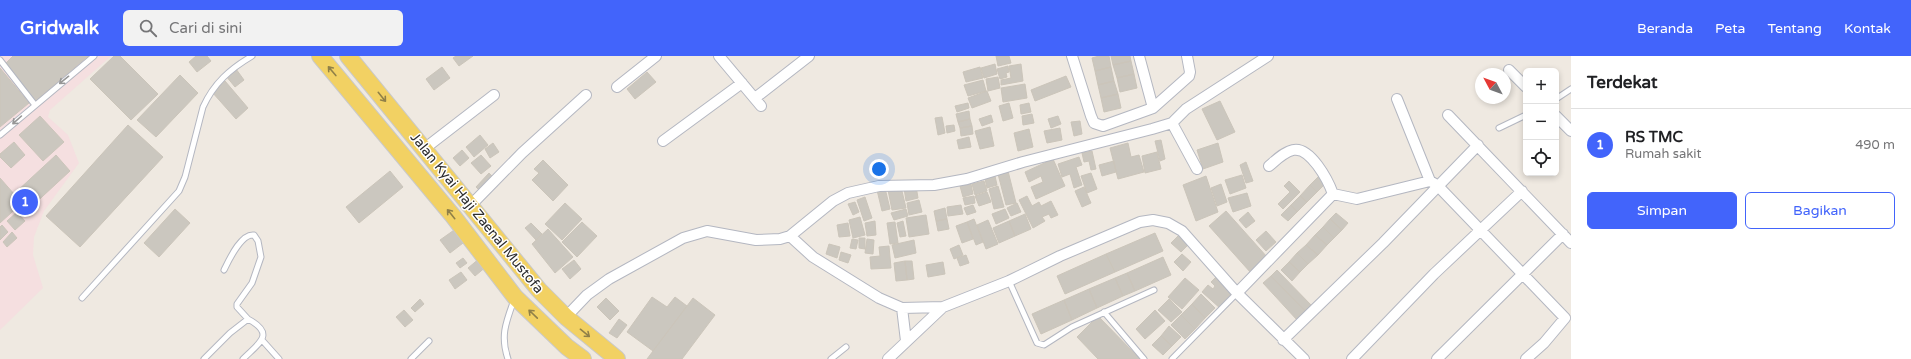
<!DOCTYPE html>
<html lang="id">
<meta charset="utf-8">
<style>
body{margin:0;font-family:"Varela Round",sans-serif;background:#f2f2f2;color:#202124}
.controls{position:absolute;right:12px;top:12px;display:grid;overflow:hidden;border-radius:6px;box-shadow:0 2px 6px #0003}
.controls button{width:36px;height:36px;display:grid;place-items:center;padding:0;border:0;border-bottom:1px solid #e0e0e0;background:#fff;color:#202124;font:20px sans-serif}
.compass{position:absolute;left:1475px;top:12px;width:36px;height:36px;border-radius:50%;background:#fff;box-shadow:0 2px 6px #0003;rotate:311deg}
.you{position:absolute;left:879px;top:113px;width:14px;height:14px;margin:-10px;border:3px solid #fff;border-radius:50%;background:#1a73e8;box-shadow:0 0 0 6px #1a73e833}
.badge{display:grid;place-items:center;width:26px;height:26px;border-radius:50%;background:#4264fb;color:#fff;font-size:13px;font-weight:700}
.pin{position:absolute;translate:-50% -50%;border:2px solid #fff;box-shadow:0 1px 4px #0006}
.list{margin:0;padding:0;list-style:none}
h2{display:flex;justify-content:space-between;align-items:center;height:52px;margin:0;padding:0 16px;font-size:17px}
h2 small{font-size:13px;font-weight:400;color:#757577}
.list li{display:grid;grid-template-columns:26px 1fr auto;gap:12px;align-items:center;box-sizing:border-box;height:72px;padding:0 16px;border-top:1px solid #e0e0e0}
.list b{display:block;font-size:15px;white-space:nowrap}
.list p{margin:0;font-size:13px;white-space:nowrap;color:#757577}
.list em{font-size:13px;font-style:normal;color:#757577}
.actions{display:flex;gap:8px;padding:12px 16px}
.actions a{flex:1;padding:9px 0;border:1px solid #4264fb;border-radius:6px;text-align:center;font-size:14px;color:#4264fb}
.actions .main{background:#4264fb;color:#fff}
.icon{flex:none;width:22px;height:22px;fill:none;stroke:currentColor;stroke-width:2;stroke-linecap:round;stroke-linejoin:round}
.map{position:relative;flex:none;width:1571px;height:303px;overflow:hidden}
header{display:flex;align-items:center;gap:24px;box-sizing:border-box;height:56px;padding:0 20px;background:#4264fb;color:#fff}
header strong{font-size:19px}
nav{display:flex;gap:22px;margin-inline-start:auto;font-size:14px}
.search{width:280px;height:36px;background:#f2f2f2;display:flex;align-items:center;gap:10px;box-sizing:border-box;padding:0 14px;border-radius:6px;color:#757577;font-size:15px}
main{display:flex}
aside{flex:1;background:#fff}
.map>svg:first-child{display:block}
.medical{fill:#f5dfe0}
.building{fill:#cbc7bf;stroke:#cbc5ba}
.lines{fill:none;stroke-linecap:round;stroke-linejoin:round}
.lane-casing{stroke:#b4b7c1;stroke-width:7}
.street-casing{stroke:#b4b7c1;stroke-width:12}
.primary-casing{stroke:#c9c9c9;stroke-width:18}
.lane{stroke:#fff;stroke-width:5}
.street{stroke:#fff;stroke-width:10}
.primary{stroke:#f2d163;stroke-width:16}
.oneway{stroke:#908048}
.oneway2{stroke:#969696}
.labels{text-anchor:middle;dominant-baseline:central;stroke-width:3;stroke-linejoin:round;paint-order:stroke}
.street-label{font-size:14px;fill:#2e2e2e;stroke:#fff}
</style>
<header>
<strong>Gridwalk</strong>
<div class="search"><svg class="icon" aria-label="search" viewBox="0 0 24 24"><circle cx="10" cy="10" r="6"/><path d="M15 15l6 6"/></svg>Cari di sini</div>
<nav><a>Beranda</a><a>Peta</a><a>Tentang</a><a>Kontak</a></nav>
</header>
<main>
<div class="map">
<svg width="1571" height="303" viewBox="0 0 1571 303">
<rect width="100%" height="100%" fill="#efe9e1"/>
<path class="medical" d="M0,0H111L50,54L48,61L68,79L79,107L44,155L34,181L33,199L43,232L0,274Z"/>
<path class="building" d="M13,0H88L34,46L5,8Z
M114,0H120L158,38L131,64L90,23Z
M196,0H207L211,5L197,16L189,6Z
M456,0H473L459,10L453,2Z
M996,0H1009L1011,7L998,10Z
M1099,0H1109L1111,11L1095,15L1092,2Z
M1111,0H1130L1131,5L1113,9Z
M1131,5L1134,18L1117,22L1113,9Z
M995,8L997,18L984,22L981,12Z
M1021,8L1023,25L1001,29V24L1011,22L1009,10Z
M1008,10L1009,16L1006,17L1007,21L1000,23L997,13Z
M442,11L450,22L434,34L426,23Z
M980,11L983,22L966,26L963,16Z
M1111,11L1114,25L1098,29L1095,15Z
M0,12L29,47L0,71Z
M236,13L244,24L235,31L226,20Z
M647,16L656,26L635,43L627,33Z
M1134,18L1137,32L1120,36L1117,22Z
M180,19L198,37L156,81L137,64Z
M1066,20L1071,31L1035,45L1031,34Z
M998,21L1000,32L988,35L986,23Z
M983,24L986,35L968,40L964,29Z
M225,25L248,52L236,63L212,36Z
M1114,25L1118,38L1101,42L1098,29Z
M1025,28L1027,42L1003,46L1001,32Z
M987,35L991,45L972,52L968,42Z
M1118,38L1121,52L1104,56L1101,42Z
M1220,45L1235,76L1217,84L1202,53Z
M968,47L969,52L957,56L955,50Z
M1009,47L1013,62L1003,65L999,50Z
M1029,47L1031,56L1021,58L1020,49Z
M969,55L970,63L958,66L956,58Z
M1032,58L1034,67L1023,69L1022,60Z
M991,59L993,66L982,70L979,63Z
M40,60L64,86L43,105L19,79Z
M1058,60L1061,68L1051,72L1048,63Z
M942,61L945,77L938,79L935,62Z
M970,63L972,70L960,72L958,66Z
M1080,65L1082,78L1074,80L1071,66Z
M128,69L163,101L80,191L46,160Z
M954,69L955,75L947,77L946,70Z
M972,70L973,78L961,80L960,72Z
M990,71L994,90L980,93L975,75Z
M1060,72L1062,84L1047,87L1044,75Z
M1029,73L1033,91L1018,95L1014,77Z
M480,79L488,89L474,101L466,91Z
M969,81L971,91L959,93L957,84Z
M1161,84L1165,103L1160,105L1155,85Z
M14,86L25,99L11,112L0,101V98Z
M493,87L499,96L490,102L485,93Z
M1128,87L1131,101L1139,99L1144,116L1118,123L1110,92Z
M1218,87L1223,106L1203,113L1197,94Z
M462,94L469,102L460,110L453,102Z
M1092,95L1096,113L1091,114L1089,105L1084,106L1082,97Z
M1157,96L1161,113L1145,117L1142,100Z
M56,99L70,115L30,152L15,137Z
M481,99L491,110L481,118L471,107Z
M1079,101L1082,109L1076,111L1082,129L1074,132L1070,118L1062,121L1058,108Z
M1053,103L1065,130L1036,143L1031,131L1043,126L1041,120L1029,126L1025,116Z
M543,104L568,129L553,145L532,124L539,117L534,113Z
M1114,105L1116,116L1102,120L1099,109Z
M1246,106L1253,125L1246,127L1240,109Z
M390,115L403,131L359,167L346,151Z
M1008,115L1016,147L1006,149L998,118Z
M489,117L494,122L481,136L476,131Z
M1091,117L1097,133L1087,137L1081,120Z
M1242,119L1246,132L1230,138L1225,124Z
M995,120L997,129L987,132L985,123Z
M1206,120L1218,156L1196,165L1183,129Z
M1319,120L1326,127L1317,136L1310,129Z
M0,122L22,147L0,167Z
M984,125L987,135L975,139L972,128Z
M1289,125L1300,136L1283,153L1278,148L1290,136L1284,130Z
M971,128L973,138L963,141L960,130Z
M1221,128L1227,146L1217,150L1211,132Z
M1310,129L1317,136L1307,146L1300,140Z
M916,130L918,142L906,145L904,132Z
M998,130L1004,151L994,153L989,133Z
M901,131L906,152L892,154L888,134Z
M1084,131L1091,147L1082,151L1075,135Z
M885,132L890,153L882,155L877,134Z
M987,136L991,146L979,150L975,140Z
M1247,137L1251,150L1233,156L1228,142Z
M974,140L975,147L965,149L963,142Z
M1027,140L1032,150L1039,146L1041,150L1051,145L1058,159L1051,162L1049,158L1042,161L1045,165L1033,172L1019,144Z
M1300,140L1307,146L1297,156L1291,149Z
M865,141L872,162L864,165L857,144Z
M919,144L922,156L909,159L907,147Z
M855,146L859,156L853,159L848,148Z
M565,147L582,163L562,184L545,168Z
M1017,147L1021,156L1011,160L1007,152Z
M961,149L963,158L948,160L947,151Z
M973,149L976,156L967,159L964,152Z
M1291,149L1297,156L1288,165L1281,159Z
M945,152L947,163L936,165L934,155Z
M175,153L190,167L159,201L144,187Z
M906,153L908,160L894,164L891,157Z
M1005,153L1009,162L996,168L992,158Z
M1226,155L1268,202L1251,217L1209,170Z
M17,156L25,165L15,174L7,165Z
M1248,156L1255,165L1246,172L1239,164Z
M1336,157L1348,167L1342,174L1330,163Z
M1025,158L1031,173L1015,180L1009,165Z
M926,159L929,178L909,181L906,162Z
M860,161L865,179L853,182L849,164Z
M947,163L949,173L938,175L936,165Z
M974,163L983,186L976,189L967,166Z
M1330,163L1342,174L1334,182L1323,171Z
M988,164L998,188L986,193L977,169Z
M875,165L876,179L867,180L865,167Z
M903,165L906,180L900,181L897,167Z
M1009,165L1015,180L999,187L993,172Z
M582,166L597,180L577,201L562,186Z
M895,166L898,187L890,188L887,167Z
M967,166L973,183L962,187L956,170Z
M531,167L542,178L536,184L525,172Z
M848,167L850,180L839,181L837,169Z
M2,169L8,176L0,184V171Z
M1323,171L1334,182L1327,189L1315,179Z
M457,172L467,184L450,197L440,184Z
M548,173L573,201L555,217L532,188Z
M1266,175L1276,186L1266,195L1256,184Z
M12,176L17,182L7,191L3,186Z
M1155,177L1163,195L1115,216L1106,198Z
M1180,178L1190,187L1181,196L1171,187Z
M1315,179L1327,189L1318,199L1306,189Z
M859,182H865V193L859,192Z
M852,183L858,184L856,193L850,192Z
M867,183L874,184L873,198L865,197Z
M914,184L916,197L895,202L892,189Z
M829,188L840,191L837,202L826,198Z
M959,189L963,199L954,203L950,193Z
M1306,189L1318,199L1308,208L1297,197Z
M889,190L891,212L871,213L870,201L880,200L879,191Z
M841,196L851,199L848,207L839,204Z
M1297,197L1308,208L1300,216L1289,206Z
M1106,198L1115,216L1065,238L1057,220Z
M1182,198L1191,206L1183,215L1174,206Z
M966,199L969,207L960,210L957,202Z
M1163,201L1171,219L1135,235L1127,217Z
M463,202L467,207L460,212L456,207Z
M480,202L487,210L475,220L468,212Z
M574,204L581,213L570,223L562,213Z
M905,205H912L914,223L907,224Z
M905,205L907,224L896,225L894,207Z
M943,206L945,218L928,221L926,209Z
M1289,206L1300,216L1292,225L1281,214Z
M1277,214L1312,250L1306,256L1271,220Z
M461,216L467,224L455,233L449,224Z
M1127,217L1135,235L1123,240L1115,222Z
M1271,220L1306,256L1297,264L1263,227Z
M1216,221L1234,238L1221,253L1202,236L1208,229L1213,233L1215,230L1211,226Z
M1115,222L1123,240L1097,252L1089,233Z
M1185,222L1199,234L1182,253L1168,241Z
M1089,233L1097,252L1072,264L1064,244Z
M1201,238L1215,252L1205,262L1192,248Z
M652,241L667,251L675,241L687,250L653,295L627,276Z
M606,242L619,255L610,264L597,251Z
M693,242L715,259L682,303H647Z
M420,243L424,248L415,256L411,252Z
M1169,243L1182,256L1171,266L1158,254Z
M1064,244L1072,264L1041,278L1032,258Z
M1192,248L1205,262L1195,273L1181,259Z
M404,254L413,264L405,271L396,261Z
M1155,254L1165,265L1145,283L1136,273Z
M1181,259L1195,273L1185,283L1171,269Z
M1098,260L1140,303H1098L1077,281Z
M619,263L627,269L617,282L609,277Z
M1169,270L1181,281L1172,290L1161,280Z
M1161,280L1172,290L1163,299L1152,289Z"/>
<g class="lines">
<g class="lane-casing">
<path id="lane" d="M0,4L35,49
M1556,43L1571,33
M1499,72L1526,59
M0,79L94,0
M224,214C229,204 241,177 254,179L258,185L261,201L252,227L237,248V251L248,263
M1009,225L1037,287L1044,289L1072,271L1154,234
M82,242L179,135L185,121L203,51C214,27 230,13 252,0
M1104,256L1144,303
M262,284L279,303
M204,303L230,277L248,263C276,278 259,287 243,303
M411,303L429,285
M508,303C500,280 506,266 514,244
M831,303L846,291
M1172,303L1237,237"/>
</g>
<g class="street-casing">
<path id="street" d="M719,0L761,50
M1072,0L1091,60L1094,67L1103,70L1153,52L1189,20L1190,16L1187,0
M1139,0L1153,52
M1509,14L1526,31
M617,31L656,0
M755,42L809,0
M1397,43L1430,125L1437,129L1565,262L1544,287L1526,303
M1448,59L1571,187
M1556,60L1571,75
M1172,67L1197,113
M663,85L742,27
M424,93L494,39
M1333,138L1357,143L1430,125
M470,150L522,97L586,39
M790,180L813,201L879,242L902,252L943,251L1009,225L1060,200L1140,166L1153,164L1168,167L1182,175L1237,237L1304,303
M1237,237L1333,138C1328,124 1310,90 1293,94C1284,96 1276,104 1269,110
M902,252L906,285
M566,261L587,239L609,223L683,182L707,175L756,184L780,183L790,180L833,145L848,137L879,130L934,129L967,123L1023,106L1152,73L1172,67L1186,53L1268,0
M1283,284L1383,187L1478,89
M888,303L943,251
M1352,303L1434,218L1522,135
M1437,303L1563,178"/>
</g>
<g class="primary-casing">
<path id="primary" d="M320,0L453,160L515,241L567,291L583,303
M348,0L539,234L566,261L617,303"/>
</g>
<use href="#lane" class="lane"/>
<use href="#street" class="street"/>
<use href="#primary" class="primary"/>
</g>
<defs><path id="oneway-shaft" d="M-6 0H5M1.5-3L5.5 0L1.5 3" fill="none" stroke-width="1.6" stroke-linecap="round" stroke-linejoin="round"/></defs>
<g class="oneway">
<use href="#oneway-shaft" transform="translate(332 15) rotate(-130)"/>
<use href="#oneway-shaft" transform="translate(382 41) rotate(51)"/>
<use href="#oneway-shaft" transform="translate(451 158) rotate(-129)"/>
<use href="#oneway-shaft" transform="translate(533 258) rotate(-136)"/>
<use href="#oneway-shaft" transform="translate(585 277) rotate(39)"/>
</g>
<g class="oneway2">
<use href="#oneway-shaft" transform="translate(64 24) rotate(141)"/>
<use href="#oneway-shaft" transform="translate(17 64) rotate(138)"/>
</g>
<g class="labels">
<g class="street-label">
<text transform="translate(477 157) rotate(51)">Jalan Kyai Haji Zaenal Mustofa</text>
</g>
</g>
</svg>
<div class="controls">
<button>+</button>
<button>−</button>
<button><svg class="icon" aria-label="locate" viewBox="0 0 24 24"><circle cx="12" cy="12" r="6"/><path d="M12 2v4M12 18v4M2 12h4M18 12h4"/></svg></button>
</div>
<svg class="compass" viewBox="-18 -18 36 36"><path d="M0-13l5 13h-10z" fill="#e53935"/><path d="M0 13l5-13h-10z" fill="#757577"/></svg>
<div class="you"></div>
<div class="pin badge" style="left:25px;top:146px">1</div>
</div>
<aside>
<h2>Terdekat<small></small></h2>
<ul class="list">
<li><span class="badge">1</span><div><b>RS TMC</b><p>Rumah sakit</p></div><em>490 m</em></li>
</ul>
<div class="actions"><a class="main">Simpan</a><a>Bagikan</a></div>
</aside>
</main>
